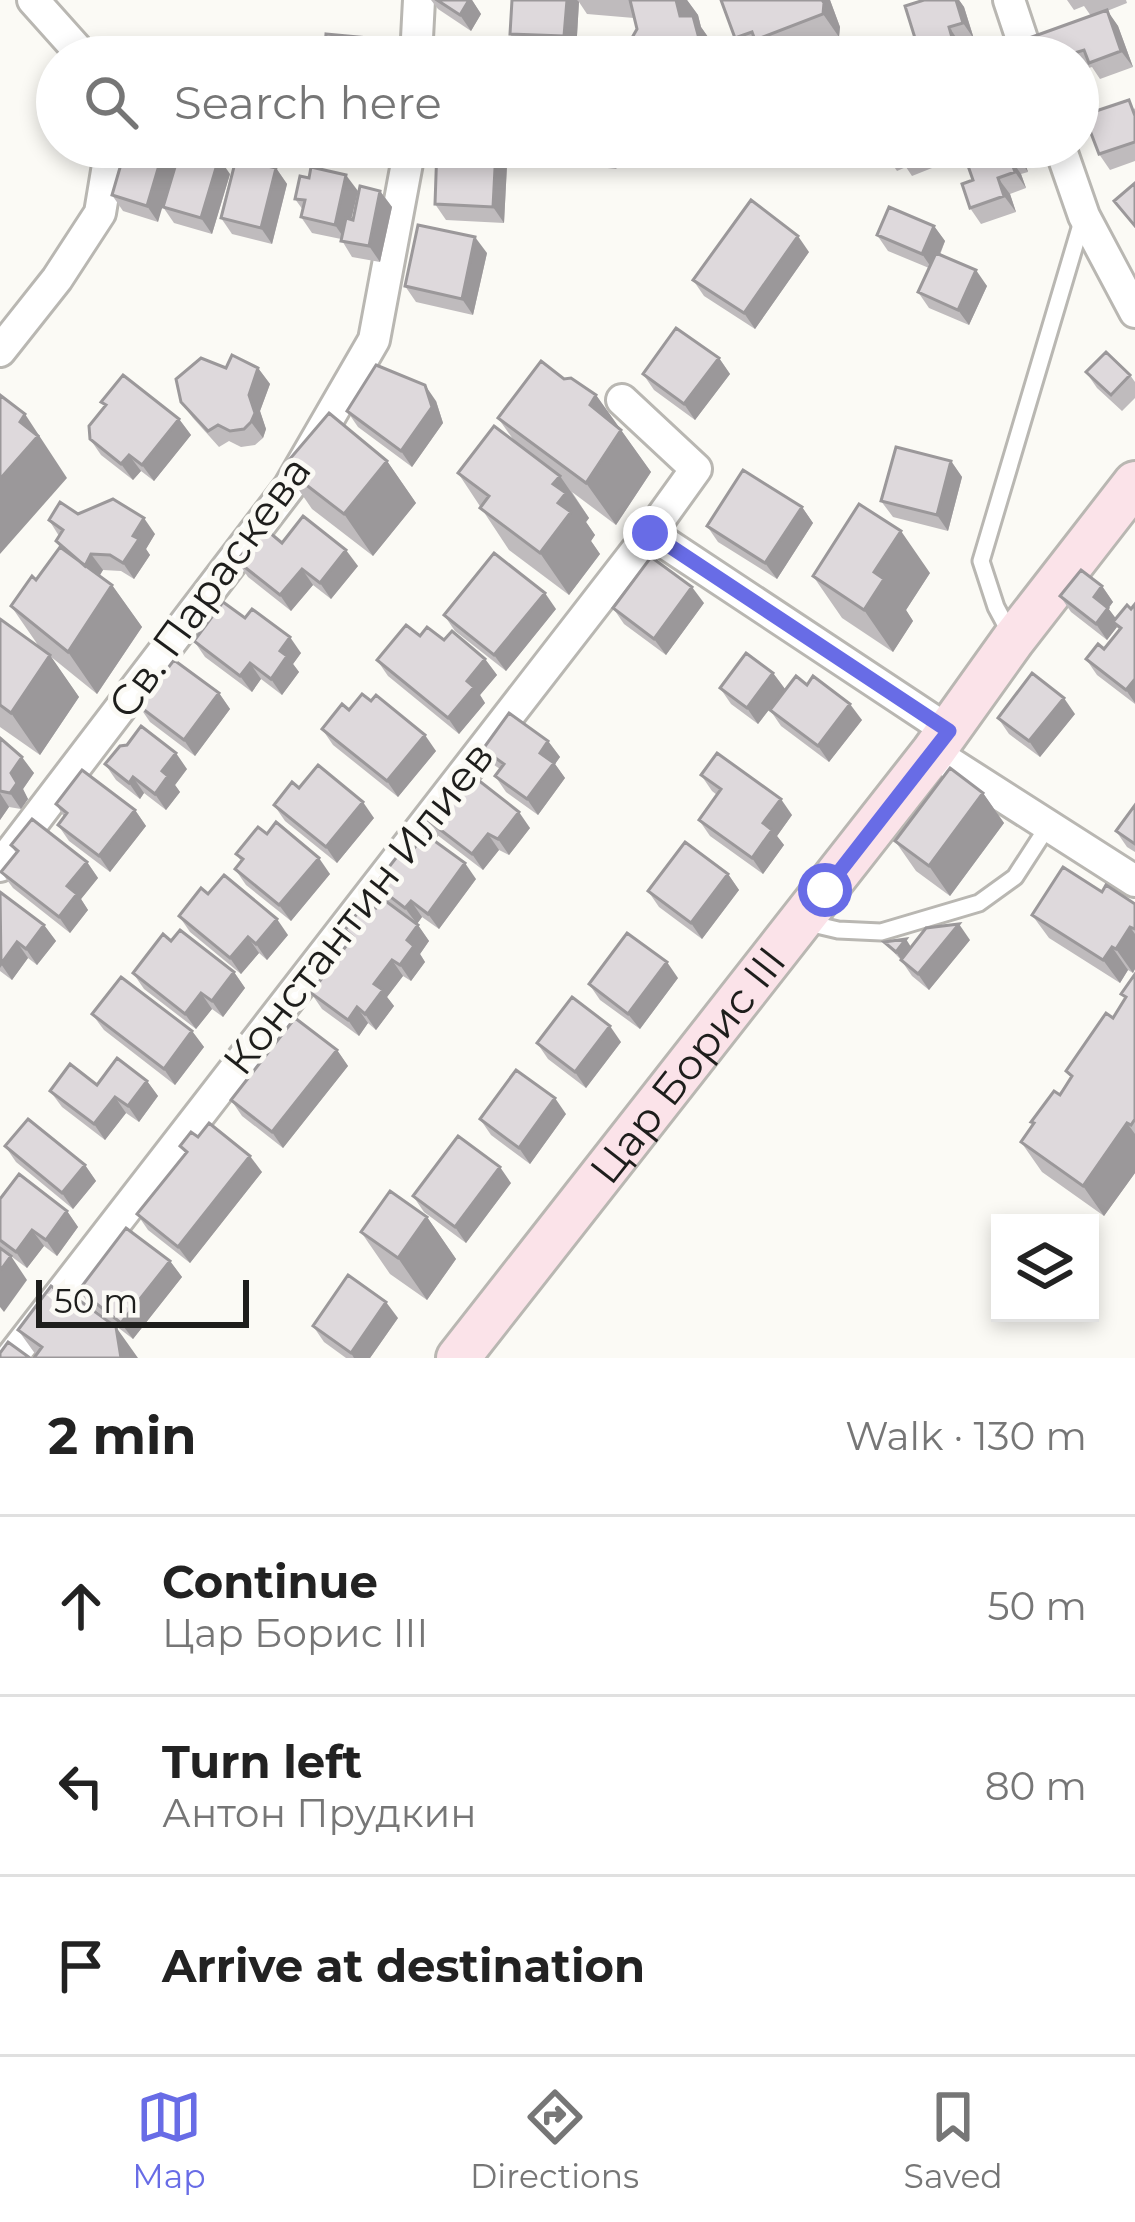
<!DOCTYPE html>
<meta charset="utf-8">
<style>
body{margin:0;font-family:Montserrat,sans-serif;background:#f6f6f6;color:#222}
.controls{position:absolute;right:36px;bottom:36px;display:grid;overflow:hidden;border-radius:0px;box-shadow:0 6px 18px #0003}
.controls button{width:108px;height:108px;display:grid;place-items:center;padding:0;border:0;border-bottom:3px solid #e0e0e0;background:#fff;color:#222;font:60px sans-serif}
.scale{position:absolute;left:36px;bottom:30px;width:213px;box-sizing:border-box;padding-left:12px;border:6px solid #1e1e1c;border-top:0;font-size:33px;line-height:42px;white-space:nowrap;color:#1e1e1c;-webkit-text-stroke:9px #fbfaf5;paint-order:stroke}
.stop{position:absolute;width:36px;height:36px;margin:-27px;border:9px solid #686ce6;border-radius:50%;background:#fff}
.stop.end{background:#686ce6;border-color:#fff;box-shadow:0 3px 12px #0008}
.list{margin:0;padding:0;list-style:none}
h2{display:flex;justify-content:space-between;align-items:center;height:156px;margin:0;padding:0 48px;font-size:51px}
h2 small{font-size:39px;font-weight:400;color:#767676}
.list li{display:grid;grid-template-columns:78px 1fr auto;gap:36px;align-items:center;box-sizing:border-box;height:180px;padding:0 48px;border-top:3px solid #e0e0e0}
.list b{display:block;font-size:45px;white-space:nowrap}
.list p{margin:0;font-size:39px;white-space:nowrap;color:#767676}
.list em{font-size:39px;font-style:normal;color:#767676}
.icon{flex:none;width:66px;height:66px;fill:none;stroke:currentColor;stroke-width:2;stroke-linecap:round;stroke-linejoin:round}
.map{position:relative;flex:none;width:1135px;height:1358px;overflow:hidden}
.search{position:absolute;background:#fff;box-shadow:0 6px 18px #0003;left:36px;right:36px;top:36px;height:132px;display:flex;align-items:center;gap:30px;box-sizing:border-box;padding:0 42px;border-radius:66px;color:#767676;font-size:45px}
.sheet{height:696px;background:#fff}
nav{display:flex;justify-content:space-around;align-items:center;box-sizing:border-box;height:168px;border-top:3px solid #e0e0e0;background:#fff;font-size:33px;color:#767676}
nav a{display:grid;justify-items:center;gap:6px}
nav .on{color:#686ce6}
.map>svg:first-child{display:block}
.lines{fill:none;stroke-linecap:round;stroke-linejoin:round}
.lane-casing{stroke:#b9b7b2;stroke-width:21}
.street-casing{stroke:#b9b7b2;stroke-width:36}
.secondary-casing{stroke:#b9b7b2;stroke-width:48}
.lane{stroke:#fff;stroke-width:15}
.street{stroke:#fff;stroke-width:30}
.secondary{stroke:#fbe3e9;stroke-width:42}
.wall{fill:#bfbbbd}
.shaded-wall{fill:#9b989a}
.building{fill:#ded9dc;stroke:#9b989a;stroke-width:3}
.route{stroke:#686ce6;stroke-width:15}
.labels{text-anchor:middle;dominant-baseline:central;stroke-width:10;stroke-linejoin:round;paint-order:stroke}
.street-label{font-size:42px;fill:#1e1e1c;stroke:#fbfaf5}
</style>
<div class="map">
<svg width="1135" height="1358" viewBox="0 0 1135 1358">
<rect width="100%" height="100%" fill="#fbfaf5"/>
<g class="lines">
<g class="lane-casing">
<path id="lane" d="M1011,635L996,607L981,561L1083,218
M804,922L838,930L881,932L979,903L1015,877L1048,826"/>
</g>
<g class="street-casing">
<path id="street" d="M33,0L84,57
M1009,0L1028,57
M416,57L419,0
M1060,147L1084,216L1135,312
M0,351L57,279L100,213L111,147
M650,533L949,731
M933,752L1135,881
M0,866L289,487L374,340L410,147
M11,1358L650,533L696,469L622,400"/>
</g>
<g class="secondary-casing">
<g id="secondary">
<path id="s1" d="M458,1358L933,752L1013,640L1135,483"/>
</g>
</g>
<use href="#lane" class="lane"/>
<use href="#street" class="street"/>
<use href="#secondary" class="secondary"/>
</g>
<path class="wall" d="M431,0H472L481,14L471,31L438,9Z
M512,0H687L698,15L701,27L722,57H635L631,52L637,29L634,18L587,14L579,2L576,52L521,50L510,34Z
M721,0H830L840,27L839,37L787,57H748L735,38Z
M924,0H959L964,7L974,39L960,43L964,57H923L919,51Z
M1067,0H1126L1127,3L1107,11L1118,26L1133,67L1100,79L1092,67L1082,70L1088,85L1078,89V57H1039L1091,16L1084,6L1074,10Z
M1135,108V161L1110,170L1099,154Z
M117,147H172L158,222L123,211L112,195L124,157Z
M437,147H502V150H497L507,165L504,223L446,220L435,204Z
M558,147H631L630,154L616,169L574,164Z
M871,147H935L942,164L912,176L906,167L897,171L886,155L879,158Z
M1021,151L1028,172L1021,174L1026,188L1010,194L1016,212L981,224L970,208L973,180Z
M276,168L287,184L272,244L232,234L221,218Z
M230,174L212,234L174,223L163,207Z
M358,191L351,220L380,191L392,207L380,262L352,257L341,239L312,233L301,217L303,210L295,199Z
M934,226L945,241L940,255L987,286L969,325L929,308L918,292L929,268L888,251L877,235Z
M809,252L755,329L704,296L693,280Z
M487,253L473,315L416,302L405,286Z
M719,358L730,374L695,420L654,390L643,374Z
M226,368H258L270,384L260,411L266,429L263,438L255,445L241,447L229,441L219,447L193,418L181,402Z
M1086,372L1130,375L1135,382V398L1122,411L1097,388Z
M564,379L596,395L651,472L616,525L572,492L589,518L586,522L595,535L591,541L600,554L569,595L509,550L458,473L515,442L498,418Z
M436,401L443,423L412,467L358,427L347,411Z
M101,402L179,419L191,435L154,481L141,471L133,480L101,455L90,439L105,406Z
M387,461L416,503L373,556L312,509L283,467Z
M951,461L962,477L948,531L893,517L881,501Z
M802,507L813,523L777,579L718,542L707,526Z
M78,514L155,534L146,549L150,555L134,579L121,571L103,570L99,576L112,585L142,627L97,694L50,656L79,697L40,755L0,727V619L40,648L11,606L36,580L60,547L56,541L59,536L49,520Z
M282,543L358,566L331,599L313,585L291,611L248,577L237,561Z
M930,573L906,610L913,621L893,652L842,618L813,576Z
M1102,586L1113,602L1108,608L1116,619L1131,609L1135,604V704L1097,675L1086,659L1104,649L1119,630L1117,627L1107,640L1071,612L1060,596Z
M704,603L666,655L624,624L613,608Z
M556,609L506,671L455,631L444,615Z
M245,618L301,653L293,664L299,672L282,695L261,679L252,692L205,657L194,641Z
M420,636L444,640L485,659L497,675L480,695L485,703L459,734L388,676L377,660Z
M773,673L785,689L758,724L731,704L720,688Z
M807,685L862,720L829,762L781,726L770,710Z
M219,693L230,709L195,756L150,722L139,706Z
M371,701L436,751L398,797L333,745L322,729L349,710Z
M1075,714L1040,757L1009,734L998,718Z
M0,738L34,773L23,789L28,799L21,809L9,807L0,820Z
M548,741L560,757L555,764L565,778L538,815L506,792L495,776L500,769L494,765L483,749Z
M105,764L187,769L175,785L180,792L166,810L144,793L140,799L116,780Z
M701,775L792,815L777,836L784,845L763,874L710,836L699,820L717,795L712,791Z
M299,788L374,818L337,863L285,821L274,805Z
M983,793L1004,823L950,896L916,871L895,841Z
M457,797L530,828L509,855L499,850L483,870L436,834L425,818Z
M56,804L135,810L146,826L110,872L69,841L58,825L64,817Z
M1135,805V852L1127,847L1116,831Z
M267,834L330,874L291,921L246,885L235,869L241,861L236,854Z
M11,845L87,862L98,878L81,899L88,910L70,933L13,888L1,872L16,853Z
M728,874L739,890L702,939L659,907L648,891Z
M476,879L439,929L422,917L417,924L429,941L420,954L425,962L411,981L403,976L387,997L394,1006L376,1030L368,1023L359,1036L322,1009L311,993L320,981L314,972L337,958L351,939L345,930L386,901L375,885Z
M0,892L44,925L56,941L37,965L28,958L12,980L0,971Z
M1102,892L1135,904V969L1133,973L1128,970L1120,983L1049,938L1032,915Z
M179,916L288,935L267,960L259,953L241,974L190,932Z
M970,940L929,990L912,976L901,960L884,942L911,947Z
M171,941L234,972L245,988L223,1017L212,1009L196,1029L144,989L133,973Z
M1135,974V1173L1104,1216L1042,1172L1021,1142L1071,1078L1066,1071L1113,1018L1125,999L1121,994Z
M678,978L640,1029L600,1000L589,984Z
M92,1014L192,1031L204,1047L175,1085L104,1030Z
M621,1042L586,1088L548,1059L537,1043Z
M337,1050L348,1066L283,1148L242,1116L231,1100Z
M147,1081L158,1096L139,1122L126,1113L105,1140L62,1107L50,1091Z
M566,1114L530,1164L491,1135L480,1119Z
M198,1137L262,1172L190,1263L148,1230L137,1214L186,1154L180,1146Z
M5,1146L85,1165L96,1181L73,1209L16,1162Z
M511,1183L466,1243L424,1212L413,1196Z
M0,1199L67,1211L78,1227L57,1256L44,1246L27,1268L0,1248Z
M427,1217L456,1259L427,1300L390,1274L361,1232Z
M170,1261L182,1277L133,1339L90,1306L79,1290Z
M398,1318L370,1358H346L324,1342L313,1326Z
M18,1330L138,1358L36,1355Z"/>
<path class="shaded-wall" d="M464,0H472L481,14L471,31L460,15Z
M567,0H577L579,2L576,52L564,36Z
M676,0H687L698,15L701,27L722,57H704L680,16Z
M822,0H830L840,27L839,37L823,14Z
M956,0H959L964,7L974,39L963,23Z
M1107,10L1118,26L1133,67L1121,51Z
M949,27L960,43L964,57L953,41Z
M381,39L392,55V57H380Z
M1078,64L1082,70L1088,85L1078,71Z
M156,147H172L168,160L174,168L158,222L147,206Z
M1014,147H1018L1021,151L1028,172L1017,156Z
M496,149L507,165L504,223L493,207Z
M219,158L230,174L212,234L201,218Z
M1010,158L1021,174L1026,188L1015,172Z
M276,168L287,184L272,244L261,228Z
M346,175L358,191L346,241L335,225Z
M998,178L1010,194L1016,212L1004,196Z
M380,191L392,207L380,262L369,246Z
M934,226L945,241L933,270L922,254Z
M798,236L809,252L755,329L744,313Z
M475,237L487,253L473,315L462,299Z
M976,270L987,286L969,325L958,310Z
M719,358L730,374L695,420L684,404Z
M258,368L270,384L260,411L266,429L263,438L251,422L249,395Z
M425,385L436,401L443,423L412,467L401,451Z
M596,395L651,472L616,525L586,483L590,405Z
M25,414L67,478L0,554V479L20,422Z
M179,419L191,435L154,481L142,465Z
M129,455L141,471L133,480L121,464Z
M387,461L416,503L373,556L344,514Z
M951,461L962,477L948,531L937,515Z
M560,476L589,518L586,522L595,535L591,541L600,554L569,595L540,553L558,503L553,484Z
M802,507L813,523L777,579L765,563Z
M144,518L155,534L146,549L150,555L134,579L123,563L133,536Z
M901,531L930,573L906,610L913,621L893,652L864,610L874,572Z
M346,550L358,566L331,599L320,583Z
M91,554L103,570L96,582L85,566Z
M302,569L313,585L291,611L280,595Z
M112,585L142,627L97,694L68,652Z
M1102,586L1113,602L1105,613L1094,597Z
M692,587L704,603L666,655L654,639Z
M545,593L556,609L506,671L494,655Z
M1108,608L1120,624L1113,622L1117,627L1107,640L1096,624Z
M290,637L301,653L293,664L299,672L282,695L271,679L280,651Z
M50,655L79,697L40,755L11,713Z
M485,659L497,675L480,695L485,703L459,734L448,718L467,681Z
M250,663L261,679L252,692L240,676Z
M773,673L785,689L758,724L747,708Z
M1135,679V703L1126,690Z
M219,693L230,709L195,756L184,740Z
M1064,698L1075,714L1040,757L1029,741Z
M850,704L862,720L829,762L818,746Z
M425,735L436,751L398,797L387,781Z
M548,741L560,757L555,764L565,778L538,815L527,799L540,753Z
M176,753L187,769L175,785L180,792L166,810L155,794L162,771Z
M22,757L34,773L23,789L28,799L21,809L10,793L11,773Z
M133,777L144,793L140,799L129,783Z
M0,793L9,807L0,820Z
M983,793L1004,823L950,896L929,866Z
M781,799L792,815L777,836L784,845L763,874L752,858L763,823Z
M363,802L374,818L337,863L326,847Z
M135,810L146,826L110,872L99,856Z
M519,812L530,828L509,855L498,839Z
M488,834L499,850L483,870L472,854Z
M319,858L330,874L291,921L279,905Z
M87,862L98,878L81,899L88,910L70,933L59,917L67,886Z
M465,863L476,879L439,929L428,914Z
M728,874L739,890L702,939L691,923Z
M411,901L422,917L417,924L405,908Z
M277,919L288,935L267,960L256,944Z
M959,924L970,940L929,990L918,974Z
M44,925L56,941L37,965L26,949Z
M418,925L429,941L420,954L425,962L411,981L400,965L407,940Z
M1130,927L1135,934V969L1133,973L1116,949Z
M248,937L259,953L241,974L230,958Z
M906,939L911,947L902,961L896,952Z
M17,942L28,958L12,980L1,964Z
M1112,947L1128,970L1120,983L1103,960Z
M392,960L403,976L387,997L394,1006L376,1030L365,1014L374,984Z
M667,962L678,978L640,1029L628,1014Z
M234,972L245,988L223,1017L212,1001Z
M201,993L212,1009L196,1029L185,1014Z
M357,1007L368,1023L359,1036L348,1020Z
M610,1026L621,1042L586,1088L575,1072Z
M192,1031L204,1047L175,1085L164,1069Z
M337,1050L348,1066L283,1148L272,1132Z
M147,1081L158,1096L139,1122L128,1106Z
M115,1097L126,1113L105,1140L94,1124Z
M555,1098L566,1114L530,1164L519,1148Z
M1127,1123L1135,1134V1173L1104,1216L1083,1186Z
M250,1156L262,1172L190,1263L178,1247Z
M85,1165L96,1181L73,1209L62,1193Z
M500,1167L511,1183L466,1243L455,1227Z
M67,1211L78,1227L57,1256L46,1240Z
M427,1217L456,1259L427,1300L398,1258Z
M32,1230L44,1246L27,1268L16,1252Z
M11,1256L27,1280L4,1312L0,1307V1271Z
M170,1261L182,1277L133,1339L121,1323Z
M386,1302L398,1318L370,1358H354L351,1353Z
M116,1327L138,1358H121Z"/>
<path class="building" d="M437,0H469L460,15Z
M512,0H567L564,36L510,34Z
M630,0H676L680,16H693L704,57H636L631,52L629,43L637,29Z
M721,0H822L824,3L823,14L755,40L752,32L735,38Z
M924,0H956L963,23L949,27L953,41L919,51L905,6Z
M1107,10L1121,51L1089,63L1084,50L1071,54L1072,57H1039L1032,37Z
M326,34L381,39L380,57H324Z
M1129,100L1135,116V142L1099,154L1084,115Z
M126,147H156L155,150L163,152L147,206L112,195Z
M181,147L219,158L201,218L163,207Z
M437,147L496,149L493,207L435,204Z
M883,147H930L931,148L901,160L897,150L886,155Z
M979,147H1014L1017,156L1010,158L1015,172L998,178L1004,196L970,208L962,184L973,180L967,163L979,159Z
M236,159L276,168L261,228L221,218Z
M311,167L346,175L335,225L301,217L305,200L295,199L300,176L309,178Z
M1135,183V226L1114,201Z
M360,186L380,191L369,246L341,241L346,218L353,220Z
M751,200L798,236L744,313L693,280Z
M889,207L934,226L922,254L877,235Z
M418,225L475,237L462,299L405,286Z
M936,253L976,270L958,310L918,292Z
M676,328L719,358L684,404L643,374Z
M1106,352L1130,375L1111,395L1086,372Z
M232,355L258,368L249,395L255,413L251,422L244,429L230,431L218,425L208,431L181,402L176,379L201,358L226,368Z
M541,361L564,379L571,378L596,395L590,405L621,430L586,483L498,418Z
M376,365L425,385L432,407L401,451L347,411Z
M123,375L179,419L142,465L129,455L121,464L90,439L89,426L106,405L101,402Z
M0,395L25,414L20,422L38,436L0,479Z
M329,413L387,461L344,514L283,467Z
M494,426L560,476L553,484L566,493L558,503L571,512L540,553L480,508L489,496L458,473Z
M896,447L951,461L937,515L881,501Z
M743,470L802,507L765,563L707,526Z
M113,499L144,518L133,536L139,539L123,563L110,555L91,554L85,566L56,541L63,530L49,520L60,502L78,514Z
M859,504L901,531L874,572L884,579L864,610L813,576Z
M303,516L346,550L320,583L302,569L280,595L237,561L263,527L282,543Z
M60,547L112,585L68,652L11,606L32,576L36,580Z
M494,553L545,593L494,655L444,615Z
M651,557L692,587L654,639L613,608Z
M1081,570L1102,586L1094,597L1108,608L1096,624L1060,596Z
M223,602L245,618L252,609L290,637L280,651L287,656L271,679L250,663L240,676L194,641Z
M1135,604V679L1126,690L1086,659L1098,644L1104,649L1121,628L1113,622L1127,605L1131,609Z
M0,619L50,655L11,713L0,705Z
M406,625L420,636L427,627L444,640L452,631L485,659L467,681L474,687L448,718L377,660Z
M746,653L773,673L747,708L720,688Z
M174,660L219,693L184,740L139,706Z
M1032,673L1064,698L1029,741L998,718Z
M796,676L807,685L813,676L850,704L818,746L770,710Z
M362,694L371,701L376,695L425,735L387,781L322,729L342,704L349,710Z
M509,713L548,741L540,753L554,763L527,799L495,776L504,764L483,749Z
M141,726L176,753L162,771L168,776L155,794L133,777L129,783L105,764L120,746L127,745Z
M0,738L22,757L11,773L17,783L10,793L0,791Z
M717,753L781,799L763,823L772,830L752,858L699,820L721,789L701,775Z
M318,765L363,802L326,847L274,805L292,782L299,788Z
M950,768L983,793L929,866L895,841Z
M82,770L135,810L99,856L58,825L67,813L56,804Z
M473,776L519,812L498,839L488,834L472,854L425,818L448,789L457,797Z
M1135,805V844L1116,831Z
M32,819L87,862L67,886L77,894L59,917L1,872L18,851L11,845Z
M276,822L319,858L279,905L235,869L243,859L236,854L258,827L267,834Z
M425,834L465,863L428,914L411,901L405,908L375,885L399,854L406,859Z
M685,842L728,874L691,923L648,891Z
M1063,867L1102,892L1106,885L1135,904V929L1130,927L1116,949L1112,947L1103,960L1032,915Z
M224,875L277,919L256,944L248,937L230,958L179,916L201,888L208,894Z
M0,892L44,925L26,949L17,942L1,964Z
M383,899L418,925L407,940L414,946L400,965L392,960L374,984L383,990L365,1014L357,1007L348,1020L311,993L322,978L314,972L329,952L337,958L353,937L345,930L366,901L376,908Z
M959,924L918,974L901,960L926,928Z
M180,930L234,972L212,1001L201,993L185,1014L133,973L163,934L171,941Z
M627,933L667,962L628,1014L589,984Z
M906,939L896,952L884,942Z
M1135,974V1119L1131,1125L1127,1123L1083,1186L1021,1142L1034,1123L1031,1122L1054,1091L1060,1095L1072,1076L1066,1071L1106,1013L1113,1018L1126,997L1121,994Z
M121,977L192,1031L164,1069L92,1014Z
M572,997L610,1026L575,1072L537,1043Z
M295,1018L337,1050L272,1132L231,1100Z
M117,1058L147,1081L128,1106L115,1097L94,1124L50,1091L70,1064L97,1085Z
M516,1070L555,1098L519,1148L480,1119Z
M28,1119L85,1165L62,1193L5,1146Z
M209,1123L250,1156L178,1247L137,1214L187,1152L180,1146L191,1132L198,1137Z
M458,1136L500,1167L455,1227L413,1196Z
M19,1174L67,1211L46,1240L32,1230L16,1252L0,1240V1199Z
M390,1191L427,1217L398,1258L361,1232Z
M126,1228L170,1261L121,1323L79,1290Z
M0,1248L11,1256L0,1271Z
M348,1275L386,1302L351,1353L313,1326Z
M51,1286L65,1296L68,1292L116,1327L121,1358H34L42,1347L18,1330Z
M8,1342L30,1358H0V1353Z"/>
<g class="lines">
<path class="route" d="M650,533L949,731L825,890"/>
</g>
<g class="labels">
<g class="street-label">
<text transform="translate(209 587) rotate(-54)">Св. Параскева</text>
<text transform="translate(358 908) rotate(-52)">Константин Илиев</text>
<text stroke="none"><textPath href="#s1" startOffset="372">Цар Борис III</textPath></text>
</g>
</g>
</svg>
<div class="controls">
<button><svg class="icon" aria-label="layers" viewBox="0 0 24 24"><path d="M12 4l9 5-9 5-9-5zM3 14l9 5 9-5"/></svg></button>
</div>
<div class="scale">50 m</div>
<div class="stop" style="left:825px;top:890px"></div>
<div class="stop end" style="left:650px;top:533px"></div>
<div class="search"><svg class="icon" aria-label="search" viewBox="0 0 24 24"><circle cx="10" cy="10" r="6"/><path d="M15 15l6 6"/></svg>Search here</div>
</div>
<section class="sheet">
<h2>2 min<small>Walk · 130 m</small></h2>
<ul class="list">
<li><svg class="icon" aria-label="ahead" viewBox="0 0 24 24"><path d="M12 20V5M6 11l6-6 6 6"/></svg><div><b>Continue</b><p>Цар Борис III</p></div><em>50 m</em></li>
<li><svg class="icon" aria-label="left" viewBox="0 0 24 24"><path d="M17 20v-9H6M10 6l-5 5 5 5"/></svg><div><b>Turn left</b><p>Антон Прудкин</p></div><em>80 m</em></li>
<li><svg class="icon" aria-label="arrive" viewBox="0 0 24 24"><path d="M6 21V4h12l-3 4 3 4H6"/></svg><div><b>Arrive at destination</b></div></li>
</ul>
</section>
<nav>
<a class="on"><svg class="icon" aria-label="map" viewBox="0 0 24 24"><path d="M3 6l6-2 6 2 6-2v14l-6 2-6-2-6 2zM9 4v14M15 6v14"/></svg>Map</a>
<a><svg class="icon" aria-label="directions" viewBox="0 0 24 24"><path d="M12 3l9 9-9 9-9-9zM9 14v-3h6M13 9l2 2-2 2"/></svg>Directions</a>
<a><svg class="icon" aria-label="saved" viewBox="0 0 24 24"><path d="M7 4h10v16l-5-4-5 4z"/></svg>Saved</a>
</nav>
